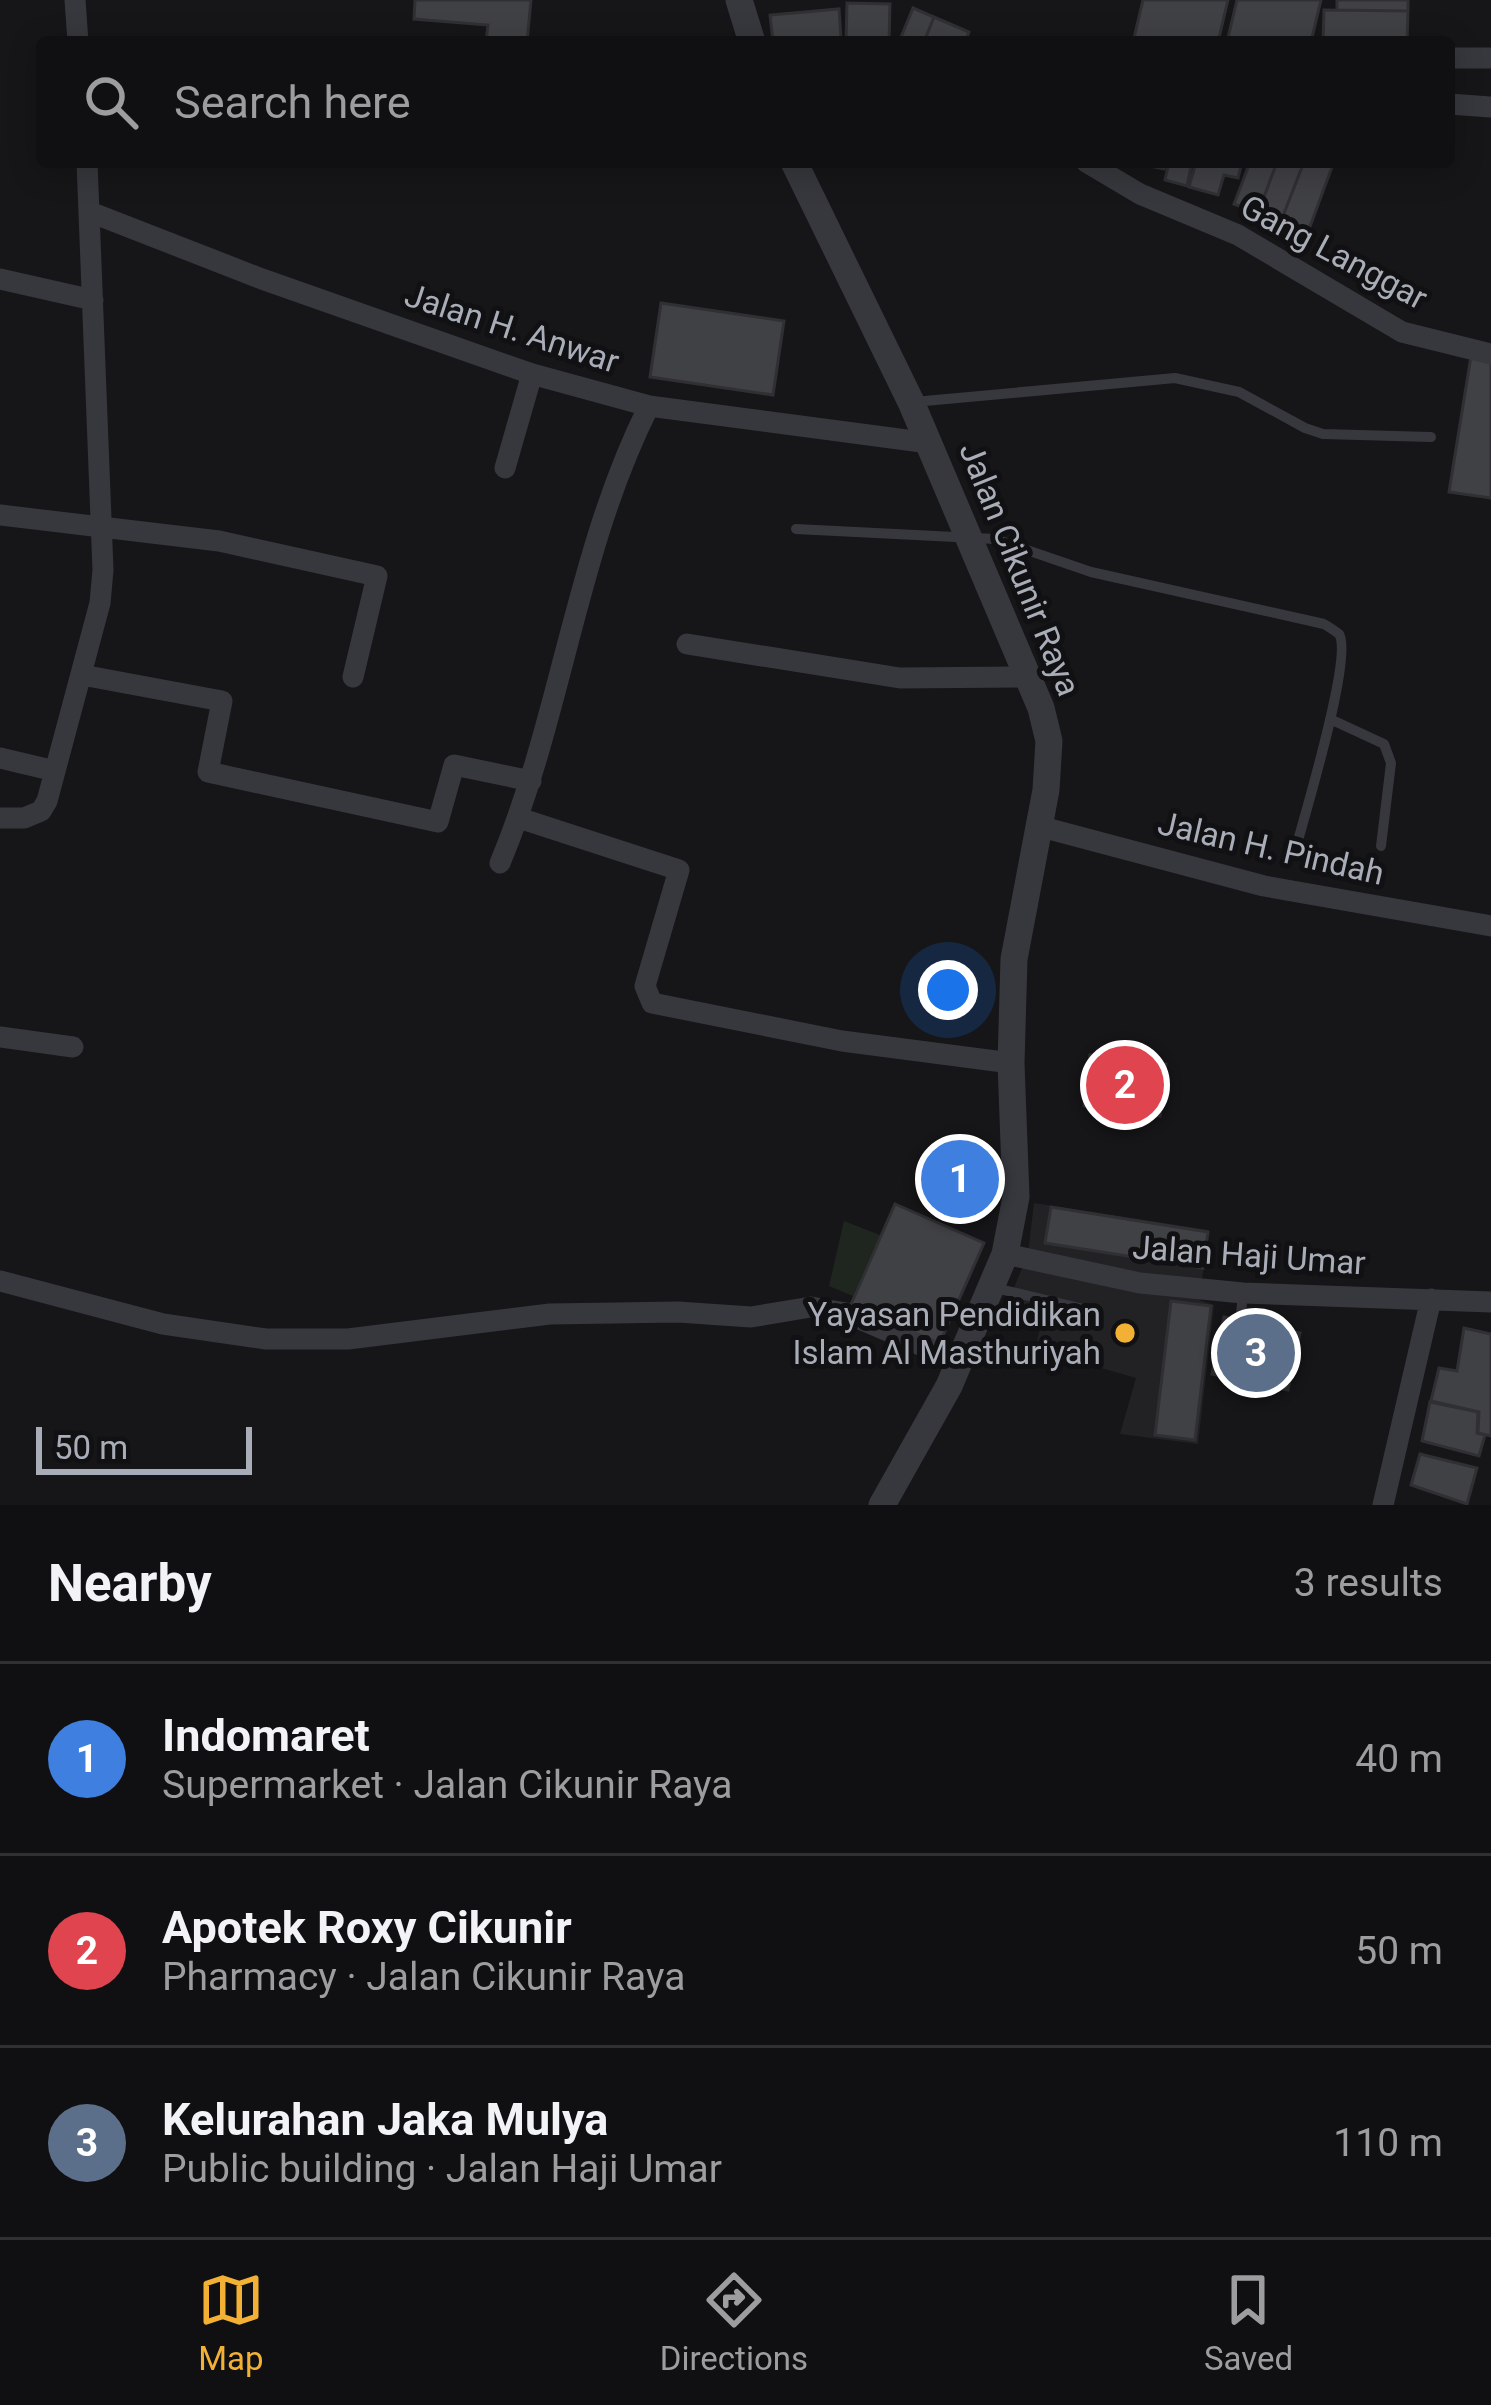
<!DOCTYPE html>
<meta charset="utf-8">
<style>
body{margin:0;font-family:Roboto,sans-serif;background:#19191b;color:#f1f3f6}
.scale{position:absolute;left:36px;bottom:30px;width:216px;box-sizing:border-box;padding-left:12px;border:6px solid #a8adb8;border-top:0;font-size:33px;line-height:42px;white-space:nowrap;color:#a8adb8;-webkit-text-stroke:9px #111113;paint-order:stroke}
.you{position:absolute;left:948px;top:990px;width:42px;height:42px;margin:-30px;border:9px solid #fff;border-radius:50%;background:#1a73e8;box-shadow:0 0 0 18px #1a73e833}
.badge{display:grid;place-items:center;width:78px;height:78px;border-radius:50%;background:#f2b134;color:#fff;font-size:39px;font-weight:700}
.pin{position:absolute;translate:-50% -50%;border:6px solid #fff;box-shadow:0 3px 12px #0006}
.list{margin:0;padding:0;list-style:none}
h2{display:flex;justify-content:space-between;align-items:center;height:156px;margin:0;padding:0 48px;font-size:51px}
h2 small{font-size:39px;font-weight:400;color:#9c9d9f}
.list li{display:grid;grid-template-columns:78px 1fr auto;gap:36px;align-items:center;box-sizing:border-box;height:192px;padding:0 48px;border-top:3px solid #303032}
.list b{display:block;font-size:45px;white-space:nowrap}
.list p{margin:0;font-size:39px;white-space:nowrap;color:#9c9d9f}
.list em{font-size:39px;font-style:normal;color:#9c9d9f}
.icon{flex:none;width:66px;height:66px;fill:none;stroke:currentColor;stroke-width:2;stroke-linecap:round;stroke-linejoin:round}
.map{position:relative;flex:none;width:1491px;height:1505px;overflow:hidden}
.search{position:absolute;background:#101012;box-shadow:0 6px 30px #0003;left:36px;right:36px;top:36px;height:132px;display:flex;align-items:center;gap:30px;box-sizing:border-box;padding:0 42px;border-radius:12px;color:#9c9d9f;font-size:45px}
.sheet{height:732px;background:#101012}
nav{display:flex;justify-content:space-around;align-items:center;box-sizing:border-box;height:168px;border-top:3px solid #303032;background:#101012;font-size:33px;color:#9c9d9f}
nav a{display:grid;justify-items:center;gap:6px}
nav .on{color:#f2b134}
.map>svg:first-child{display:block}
.built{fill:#222225}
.green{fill:#1e261f}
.building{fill:#404145;stroke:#303034;stroke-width:3}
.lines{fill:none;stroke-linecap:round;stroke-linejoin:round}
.service{stroke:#37383d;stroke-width:10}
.minor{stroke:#37383d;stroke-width:21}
.tertiary{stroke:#37383d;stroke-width:27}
.poi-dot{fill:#f2b134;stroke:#111113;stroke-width:4.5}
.labels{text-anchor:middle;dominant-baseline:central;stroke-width:10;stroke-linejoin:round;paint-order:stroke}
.street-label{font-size:33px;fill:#a8adb8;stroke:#111113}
.poi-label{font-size:33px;fill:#a8adb8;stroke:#111113;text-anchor:end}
</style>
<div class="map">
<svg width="1491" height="1505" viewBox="0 0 1491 1505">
<rect width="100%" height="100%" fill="#161618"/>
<path class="built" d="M1034,1203L1209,1230L1199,1300L1214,1305L1198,1444L1120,1434L1136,1378L1035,1349L1043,1317L1006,1307L1028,1254Z"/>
<path class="green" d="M844,1221L880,1235L853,1296L829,1286Z"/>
<path class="building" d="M415,0H531L527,42H486L488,25L414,19Z
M1143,0H1228L1218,42H1133Z
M1237,0H1321L1311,42H1227Z
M1337,0H1408V11L1337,10Z
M847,3L890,4L889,42H846Z
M913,8L934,17L924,42H899Z
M839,9L841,38L773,42L770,15Z
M1324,10L1408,11L1407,42H1323Z
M934,17L969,32L965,42H924Z
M1131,162H1166L1164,169Z
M1169,162H1192L1187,186L1165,180Z
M1196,162H1242L1238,178L1224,175L1218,195L1189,187Z
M1250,162H1277L1258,213L1234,204Z
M1277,162H1304L1281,221L1258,213Z
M1304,162L1332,167L1308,232L1281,221Z
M661,303L784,321L773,395L650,377Z
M1471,356L1491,359V498L1449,492Z
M1090,1055L1166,1064L1160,1116L1084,1106Z
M895,1204L984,1243L938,1347L849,1309Z
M1051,1207L1208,1232L1203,1268L1045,1243Z
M1171,1301L1211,1306L1195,1440L1155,1435Z
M1224,1317L1300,1333L1288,1390L1212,1374Z
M1464,1328L1491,1334V1436L1478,1433L1479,1412L1431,1401L1439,1368L1457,1371Z
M1430,1402L1478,1412L1477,1433L1485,1435L1479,1456L1422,1441Z
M1420,1454L1477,1468L1467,1504L1411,1485Z"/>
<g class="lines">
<path class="service" d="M914,402L1175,378L1239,392L1305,428L1323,434L1431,437
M796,529L995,539L1091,572L1324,624C1325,624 1339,634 1339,634C1353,655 1307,807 1299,837
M1330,719L1384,744L1391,763L1381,846
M995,1288L1084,1309
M1243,1293L1241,1314L1267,1318"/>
<path class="minor" d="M75,0L78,42
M1449,58H1491
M1449,104L1491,107
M1086,162L1140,194L1238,235L1402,332L1491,354
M90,212L262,279L532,374L649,406L929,443
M0,279L93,300
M505,468L532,374
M0,515L219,541L377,576L353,677
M687,644L900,678L1028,677
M82,675L222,701L208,772L438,822L454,765L531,781
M0,758L55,771
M0,818H24L41,811L47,801L100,603L103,570L87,162
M519,818L679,870L645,986L652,1003L842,1041L1011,1063
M1038,826L1264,886L1491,926
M500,863C562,715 576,551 649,406
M0,1037L73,1047
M1005,1254L1140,1283L1243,1293L1491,1302
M0,1281L163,1324L266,1339H348L550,1314L678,1312L751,1317L811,1307L846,1313L960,1362
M1383,1505L1431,1299"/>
<path class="tertiary" d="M739,0L752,42
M794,162L911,402L1041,708L1049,741L1046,790L1014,959L1011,1063L1016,1197L1005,1254L949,1386L882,1505"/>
</g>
<circle class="poi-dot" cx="1125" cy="1333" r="12"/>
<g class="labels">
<g class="street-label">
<text transform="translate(1334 252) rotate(28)">Gang Langgar</text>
<text transform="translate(512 328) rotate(18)">Jalan H. Anwar</text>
<text transform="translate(1020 569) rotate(68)">Jalan Cikunir Raya</text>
<text transform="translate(1271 848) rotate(13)">Jalan H. Pindah</text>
<text transform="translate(1249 1255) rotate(4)">Jalan Haji Umar</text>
</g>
<g class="poi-label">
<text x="1101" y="1314">Yayasan Pendidikan<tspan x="1101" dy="38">Islam Al Masthuriyah</tspan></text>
</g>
</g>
</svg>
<div class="scale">50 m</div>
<div class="you"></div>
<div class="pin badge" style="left:960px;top:1179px;background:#3f7fe0">1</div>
<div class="pin badge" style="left:1125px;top:1085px;background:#e0444e">2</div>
<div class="pin badge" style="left:1256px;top:1353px;background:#5c6f8a">3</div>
<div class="search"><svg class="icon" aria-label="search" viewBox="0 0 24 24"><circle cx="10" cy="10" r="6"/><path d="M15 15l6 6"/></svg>Search here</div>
</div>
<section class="sheet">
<h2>Nearby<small>3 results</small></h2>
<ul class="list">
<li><span class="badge" style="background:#3f7fe0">1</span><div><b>Indomaret</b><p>Supermarket · Jalan Cikunir Raya</p></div><em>40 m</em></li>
<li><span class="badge" style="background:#e0444e">2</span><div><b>Apotek Roxy Cikunir</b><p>Pharmacy · Jalan Cikunir Raya</p></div><em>50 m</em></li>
<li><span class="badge" style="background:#5c6f8a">3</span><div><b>Kelurahan Jaka Mulya</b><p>Public building · Jalan Haji Umar</p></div><em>110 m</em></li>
</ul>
</section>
<nav>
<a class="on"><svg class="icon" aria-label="map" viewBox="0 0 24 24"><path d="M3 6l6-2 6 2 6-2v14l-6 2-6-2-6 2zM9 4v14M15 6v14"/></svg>Map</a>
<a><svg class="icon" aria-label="directions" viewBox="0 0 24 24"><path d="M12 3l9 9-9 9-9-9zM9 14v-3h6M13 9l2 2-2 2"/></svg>Directions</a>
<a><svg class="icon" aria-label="saved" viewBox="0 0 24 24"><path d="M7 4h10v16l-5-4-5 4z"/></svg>Saved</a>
</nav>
